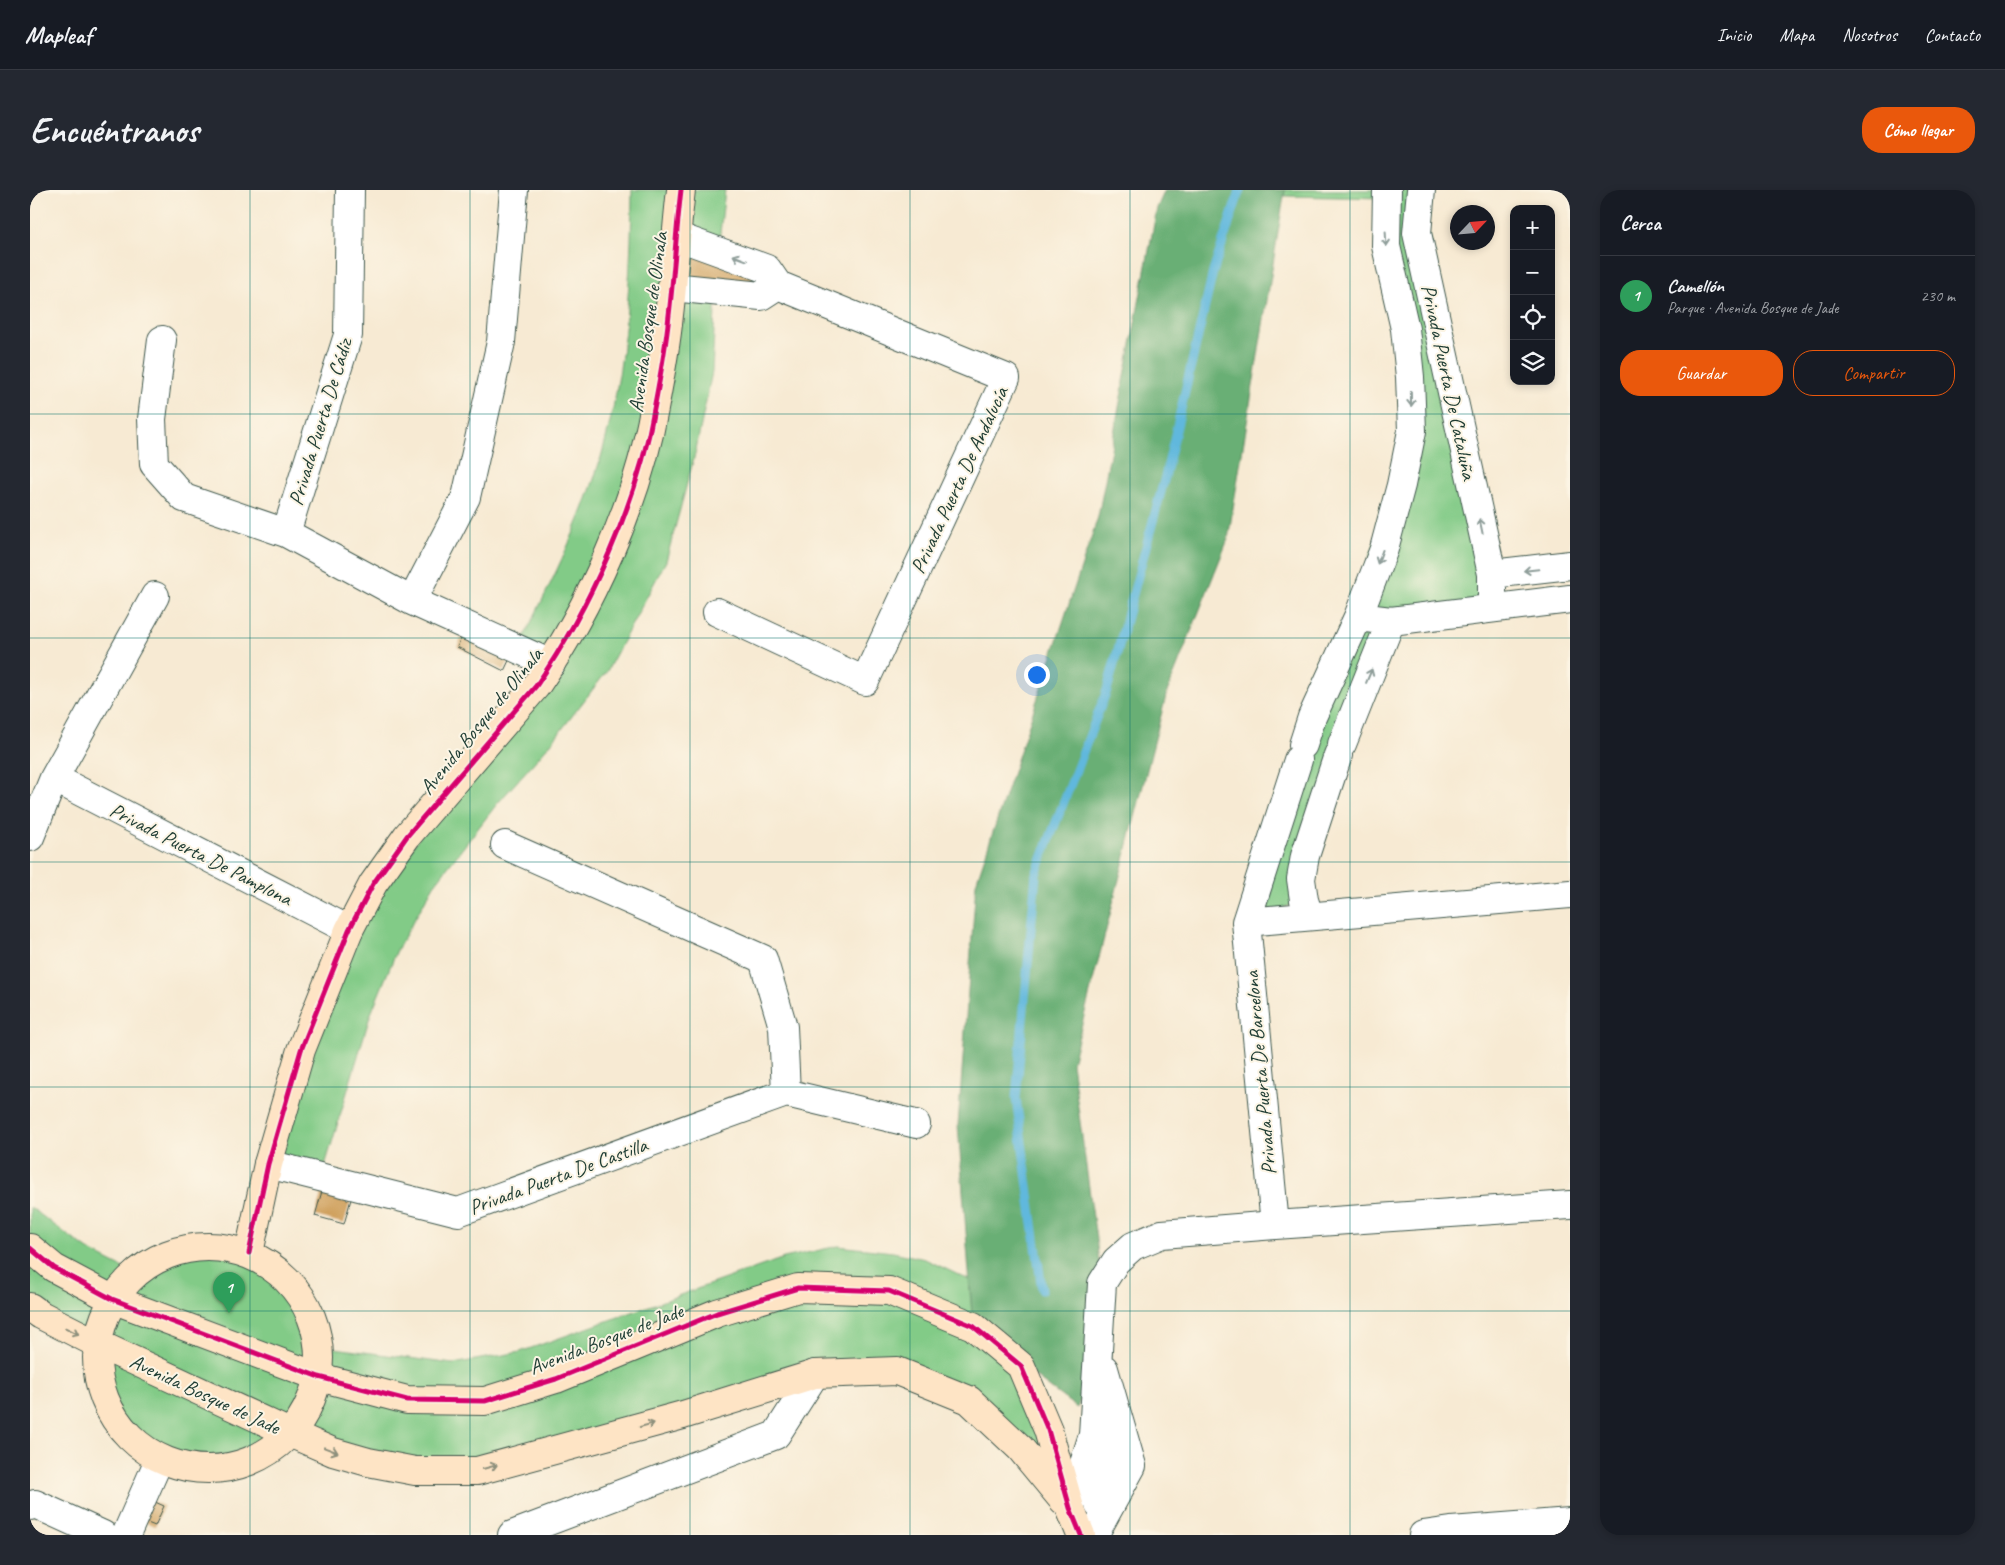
<!DOCTYPE html>
<html lang="es">
<meta charset="utf-8">
<style>
body{margin:0;font-family:Caveat,sans-serif;background:#242831;color:#f1f3f6}
.controls{position:absolute;right:15px;top:15px;display:grid;overflow:hidden;border-radius:10px;box-shadow:0 2px 8px #0003}
.controls button{width:45px;height:45px;display:grid;place-items:center;padding:0;border:0;border-bottom:1px solid #363941;background:#171b24;color:#f1f3f6;font:25px sans-serif}
.compass{position:absolute;left:1420px;top:15px;width:45px;height:45px;border-radius:50%;background:#171b24;box-shadow:0 2px 8px #0003;rotate:64deg}
.you{position:absolute;left:1006px;top:484px;width:18px;height:18px;margin:-12px;border:4px solid #fff;border-radius:50%;background:#1a73e8;box-shadow:0 0 0 8px #1a73e833}
.badge{display:grid;place-items:center;width:32px;height:32px;border-radius:50%;background:#ea580c;color:#fff;font-size:16px;font-weight:700}
.pin{position:absolute;translate:-50% -41px;filter:drop-shadow(0 1px 2px #0008)}
.pin::after{content:'';position:absolute;top:26px;width:18px;height:15px;background:inherit;clip-path:polygon(0 0,100% 0,50% 100%)}
.list{margin:0;padding:0;list-style:none}
h2{display:flex;justify-content:space-between;align-items:center;height:65px;margin:0;padding:0 20px;font-size:21px}
h2 small{font-size:16px;font-weight:400;color:#9ea1a6}
.list li{display:grid;grid-template-columns:32px 1fr auto;gap:15px;align-items:center;box-sizing:border-box;height:80px;padding:0 20px;border-top:1px solid #363941}
.list b{display:block;font-size:19px;white-space:nowrap}
.list p{margin:0;font-size:16px;white-space:nowrap;color:#9ea1a6}
.list em{font-size:16px;font-style:normal;color:#9ea1a6}
.actions{display:flex;gap:10px;padding:15px 20px}
.actions a{flex:1;padding:11px 0;border:1px solid #ea580c;border-radius:20px;text-align:center;font-size:18px;color:#ea580c}
.actions .main{background:#ea580c;color:#fff}
.icon{flex:none;width:28px;height:28px;fill:none;stroke:currentColor;stroke-width:2;stroke-linecap:round;stroke-linejoin:round}
.map{position:relative;flex:none;width:1540px;height:1345px;overflow:hidden;border-radius:20px}
header{display:flex;align-items:center;gap:30px;box-sizing:border-box;height:70px;padding:0 25px;background:#171b24;border-bottom:1px solid #363941}
header strong{font-size:24px}
nav{display:flex;gap:28px;margin-inline-start:auto;font-size:18px}
.intro{display:flex;align-items:center;justify-content:space-between;box-sizing:border-box;height:120px;padding:0 30px}
h1{margin:0;font-size:35px}
.button{padding:12px 22px;border-radius:20px;background:#ea580c;color:#fff;font-size:18px;font-weight:700}
main{display:flex;gap:30px;padding:0 30px}
aside{flex:1;background:#171b24;border-radius:20px;box-shadow:0 2px 8px #0003}
.map>svg:first-child{display:block}
.green{fill:#82cb87;stroke:#50845e}
.forest{fill:#69af74;stroke:#447654}
.lines{fill:none;stroke-linecap:round;stroke-linejoin:round}
.stream{stroke:#60b8dd;stroke-width:9}
.building{fill:#cd9c56}
.street-casing{stroke:#3f574c;stroke-width:30}
.secondary-casing{stroke:#3f574c;stroke-width:30}
.street{stroke:#fff;stroke-width:28}
.secondary{stroke:#fee4c5;stroke-width:28}
.cycleway-casing{stroke:#fcf5e5;stroke-width:8}
.cycleway{stroke:#d6006c;stroke-width:5}
.oneway{stroke:#8f9e9a}
.oneway2{stroke:#8e907c}
.grid{fill:none;stroke:#0f766e;stroke-width:1;stroke-opacity:0.55}
.labels{text-anchor:middle;dominant-baseline:central;stroke-width:4;stroke-linejoin:round;paint-order:stroke}
.street-label{font-size:21px;fill:#1f3d34;stroke:#fcf5e5}
</style>
<header>
<strong>Mapleaf</strong>
<nav><a>Inicio</a><a>Mapa</a><a>Nosotros</a><a>Contacto</a></nav>
</header>
<div class="intro"><h1>Encuéntranos</h1><a class="button">Cómo llegar</a></div>
<main>
<div class="map">
<svg width="1540" height="1345" viewBox="0 0 1540 1345">
<rect width="100%" height="100%" fill="#fcf5e5"/>
<filter id="ink" filterUnits="userSpaceOnUse"><feTurbulence type="fractalNoise" baseFrequency=".02" numOctaves="2"/><feDisplacementMap in="SourceGraphic" scale="10" xChannelSelector="R" yChannelSelector="G"/><feConvolveMatrix kernelMatrix="1 2 1 2 8 2 1 2 1" color-interpolation-filters="sRGB"/></filter>
<filter id="wash" filterUnits="userSpaceOnUse"><feTurbulence type="fractalNoise" baseFrequency=".0096" numOctaves="4" result="noise"/><feDisplacementMap in="SourceGraphic" scale="20" xChannelSelector="R" yChannelSelector="G"/><feGaussianBlur stdDeviation="1.12" result="paint"/><feColorMatrix in="noise" values="0 0 0 0 0 0 0 0 0 0 0 0 0 0 0 0 0 1.4 0 .05"/><feComposite in="paint" operator="in"/></filter>
<g filter="url(#wash)">
<rect width="100%" height="100%" fill="#f7ead3"/>
<path class="green" d="M602,0H695L688,60L682,182L665,264L636,371L577,481L522,552L467,614L404,695L367,760L340,826L291,989L238,974L319,740L521,474L488,459C519,397 551,335 571,267C596,180 601,90 602,0Z
M1255,0H1391L1462,418L1361,431L1274,710L1216,732L1382,241L1356,8L1254,6Z
M0,1017L58,1060L103,1083L118,1072L167,1055L219,1063L261,1092L286,1137L290,1156L423,1174L490,1162L754,1068L808,1056L863,1062L895,1069L939,1090L943,1136L991,1176L1040,1318L990,1258L867,1181L785,1184L447,1281L262,1244L214,1276L158,1279L129,1270L107,1255L73,1210L66,1153L0,1117Z"/>
<path class="forest" d="M1135,0H1255L1198,349L1137,502L1042,873L1072,1093L1069,1161L1047,1218L991,1176L943,1136L928,935L946,693L1068,327L1127,18Z"/>
<g class="lines">
<path class="stream" d="M1012,1100L986,908L1006,684L1077,500L1136,283L1183,82L1210,0"/>
</g>
<g id="blocks">
<path class="building" d="M655,56L733,81L730,103L651,92Z
M436,438L483,462L474,481L427,457Z
M294,994L323,1002L314,1034L285,1026Z
M114,1307L134,1316L125,1336L105,1328Z"/>
</g>
</g>
<g filter="url(#ink)">
<use href="#blocks" fill-opacity="0" stroke="#3f574c" stroke-width="1"/>
<g class="lines">
<g class="street-casing">
<path id="street" d="M1391,0L1387,43L1462,384V418
M646,46L737,79L748,95L976,188L835,491L687,422
M642,97L731,106L748,95
M132,150L122,229L124,274L154,308L256,343L382,411L521,474
M256,343L318,145L320,0
M1462,384L1540,375
M382,411L436,307L471,152L484,0
M1328,427L1361,431L1540,409
M1312,554L1361,431
M1273,555L1282,527L1328,427L1354,359L1371,295L1382,241L1380,187L1375,139L1356,56L1357,0
M24,588L319,740
M0,647L24,588L125,406
M475,655L733,769L753,837L756,903
M1279,726L1274,710L1271,689L1275,666L1308,565
M1216,732L1540,704
M238,974L428,1022L756,903L886,934
M1245,1035L1216,732L1268,570
M1069,1315L1080,1274L1075,1227
M0,1316L5,1314L73,1345
M1040,1318L1063,1245L1072,1093L1086,1071L1103,1056L1132,1044L1245,1035L1540,1015
M96,1345L129,1270
M482,1345L746,1245L785,1184
M1064,1345L1102,1276L1074,1179
M1393,1345L1421,1341L1540,1332"/>
</g>
<g class="secondary-casing">
<path id="secondary" d="M67 1168a111 111 0 1 1 222 0a111 111 0 1 1-222 0Z
M0,1058L24,1078L82,1109L289,1187L377,1210L455,1211L526,1189L687,1123L768,1098L859,1101L943,1136L991,1176L1018,1240L1040,1318L1051,1345
M219,1063L238,974L271,860L319,740L343,694L377,646L506,496C559,419 608,312 624,219C630,188 636,156 639,125C644,83 646,42 651,0
M0,1117L11,1125L66,1153L262,1244L303,1262L338,1272L385,1281H447L653,1225L785,1184L867,1181L939,1210L990,1258L1033,1310"/>
</g>
<use href="#street" class="street"/>
<use href="#secondary" class="secondary"/>
<g class="cycleway-casing">
<path id="cycleway" d="M0,1058L24,1078L82,1109L289,1187L377,1210L455,1211L526,1189L687,1123L768,1098L859,1101L943,1136L991,1176L1018,1240L1040,1318L1051,1345
M219,1063L238,974L271,860L319,740L343,694L377,646L506,496C559,419 608,312 624,219C630,188 636,156 639,125C644,83 646,42 651,0"/>
</g>
<use href="#cycleway" class="cycleway"/>
</g>
<defs><path id="oneway-shaft" d="M-6 0H5M1.5-3L5.5 0L1.5 3" fill="none" stroke-width="1.6" stroke-linecap="round" stroke-linejoin="round" transform="scale(1.25)"/></defs>
<g class="oneway">
<use href="#oneway-shaft" transform="translate(1356 49) rotate(87)"/>
<use href="#oneway-shaft" transform="translate(710 68) rotate(-159)"/>
<use href="#oneway-shaft" transform="translate(1381 209) rotate(89)"/>
<use href="#oneway-shaft" transform="translate(1451 336) rotate(-102)"/>
<use href="#oneway-shaft" transform="translate(1350 367) rotate(110)"/>
<use href="#oneway-shaft" transform="translate(1501 380) rotate(174)"/>
<use href="#oneway-shaft" transform="translate(1339 486) rotate(-67)"/>
</g>
<g class="oneway2">
<use href="#oneway-shaft" transform="translate(42 1141) rotate(26)"/>
<use href="#oneway-shaft" transform="translate(617 1235) rotate(-15)"/>
<use href="#oneway-shaft" transform="translate(301 1260) rotate(21)"/>
<use href="#oneway-shaft" transform="translate(460 1277) rotate(-15)"/>
</g>
</g>
<path class="grid" d="M220,0V1345M440,0V1345M660,0V1345M880,0V1345M1100,0V1345M1320,0V1345M0,224H1540M0,448H1540M0,672H1540M0,897H1540M0,1121H1540"/>
<g class="labels">
<g class="street-label">
<text transform="translate(618 132) rotate(-82)">Avenida Bosque de Olinala</text>
<text transform="translate(1419 192) rotate(78)">Privada Puerta De Cataluña</text>
<text transform="translate(290 232) rotate(-73)">Privada Puerta De Cádiz</text>
<text transform="translate(929 290) rotate(-65)">Privada Puerta De Andalucía</text>
<text transform="translate(451 531) rotate(-51)">Avenida Bosque de Olinala</text>
<text transform="translate(171 664) rotate(27)">Privada Puerta De Pamplona</text>
<text transform="translate(1230 883) rotate(-95)">Privada Puerta De Barcelona</text>
<text transform="translate(528 986) rotate(-20)">Privada Puerta De Castilla</text>
<text transform="translate(576 1149) rotate(-21)">Avenida Bosque de Jade</text>
<text transform="translate(175 1204) rotate(25)">Avenida Bosque de Jade</text>
</g>
</g>
</svg>
<div class="controls">
<button>+</button>
<button>−</button>
<button><svg class="icon" aria-label="locate" viewBox="0 0 24 24"><circle cx="12" cy="12" r="6"/><path d="M12 2v4M12 18v4M2 12h4M18 12h4"/></svg></button>
<button><svg class="icon" aria-label="layers" viewBox="0 0 24 24"><path d="M12 4l9 5-9 5-9-5zM3 14l9 5 9-5"/></svg></button>
</div>
<svg class="compass" viewBox="-18 -18 36 36"><path d="M0-13l5 13h-10z" fill="#e53935"/><path d="M0 13l5-13h-10z" fill="#9ea1a6"/></svg>
<div class="you"></div>
<div class="pin badge" style="left:199px;top:1123px;background:#2e9e5b">1</div>
</div>
<aside>
<h2>Cerca<small></small></h2>
<ul class="list">
<li><span class="badge" style="background:#2e9e5b">1</span><div><b>Camellón</b><p>Parque · Avenida Bosque de Jade</p></div><em>230 m</em></li>
</ul>
<div class="actions"><a class="main">Guardar</a><a>Compartir</a></div>
</aside>
</main>
